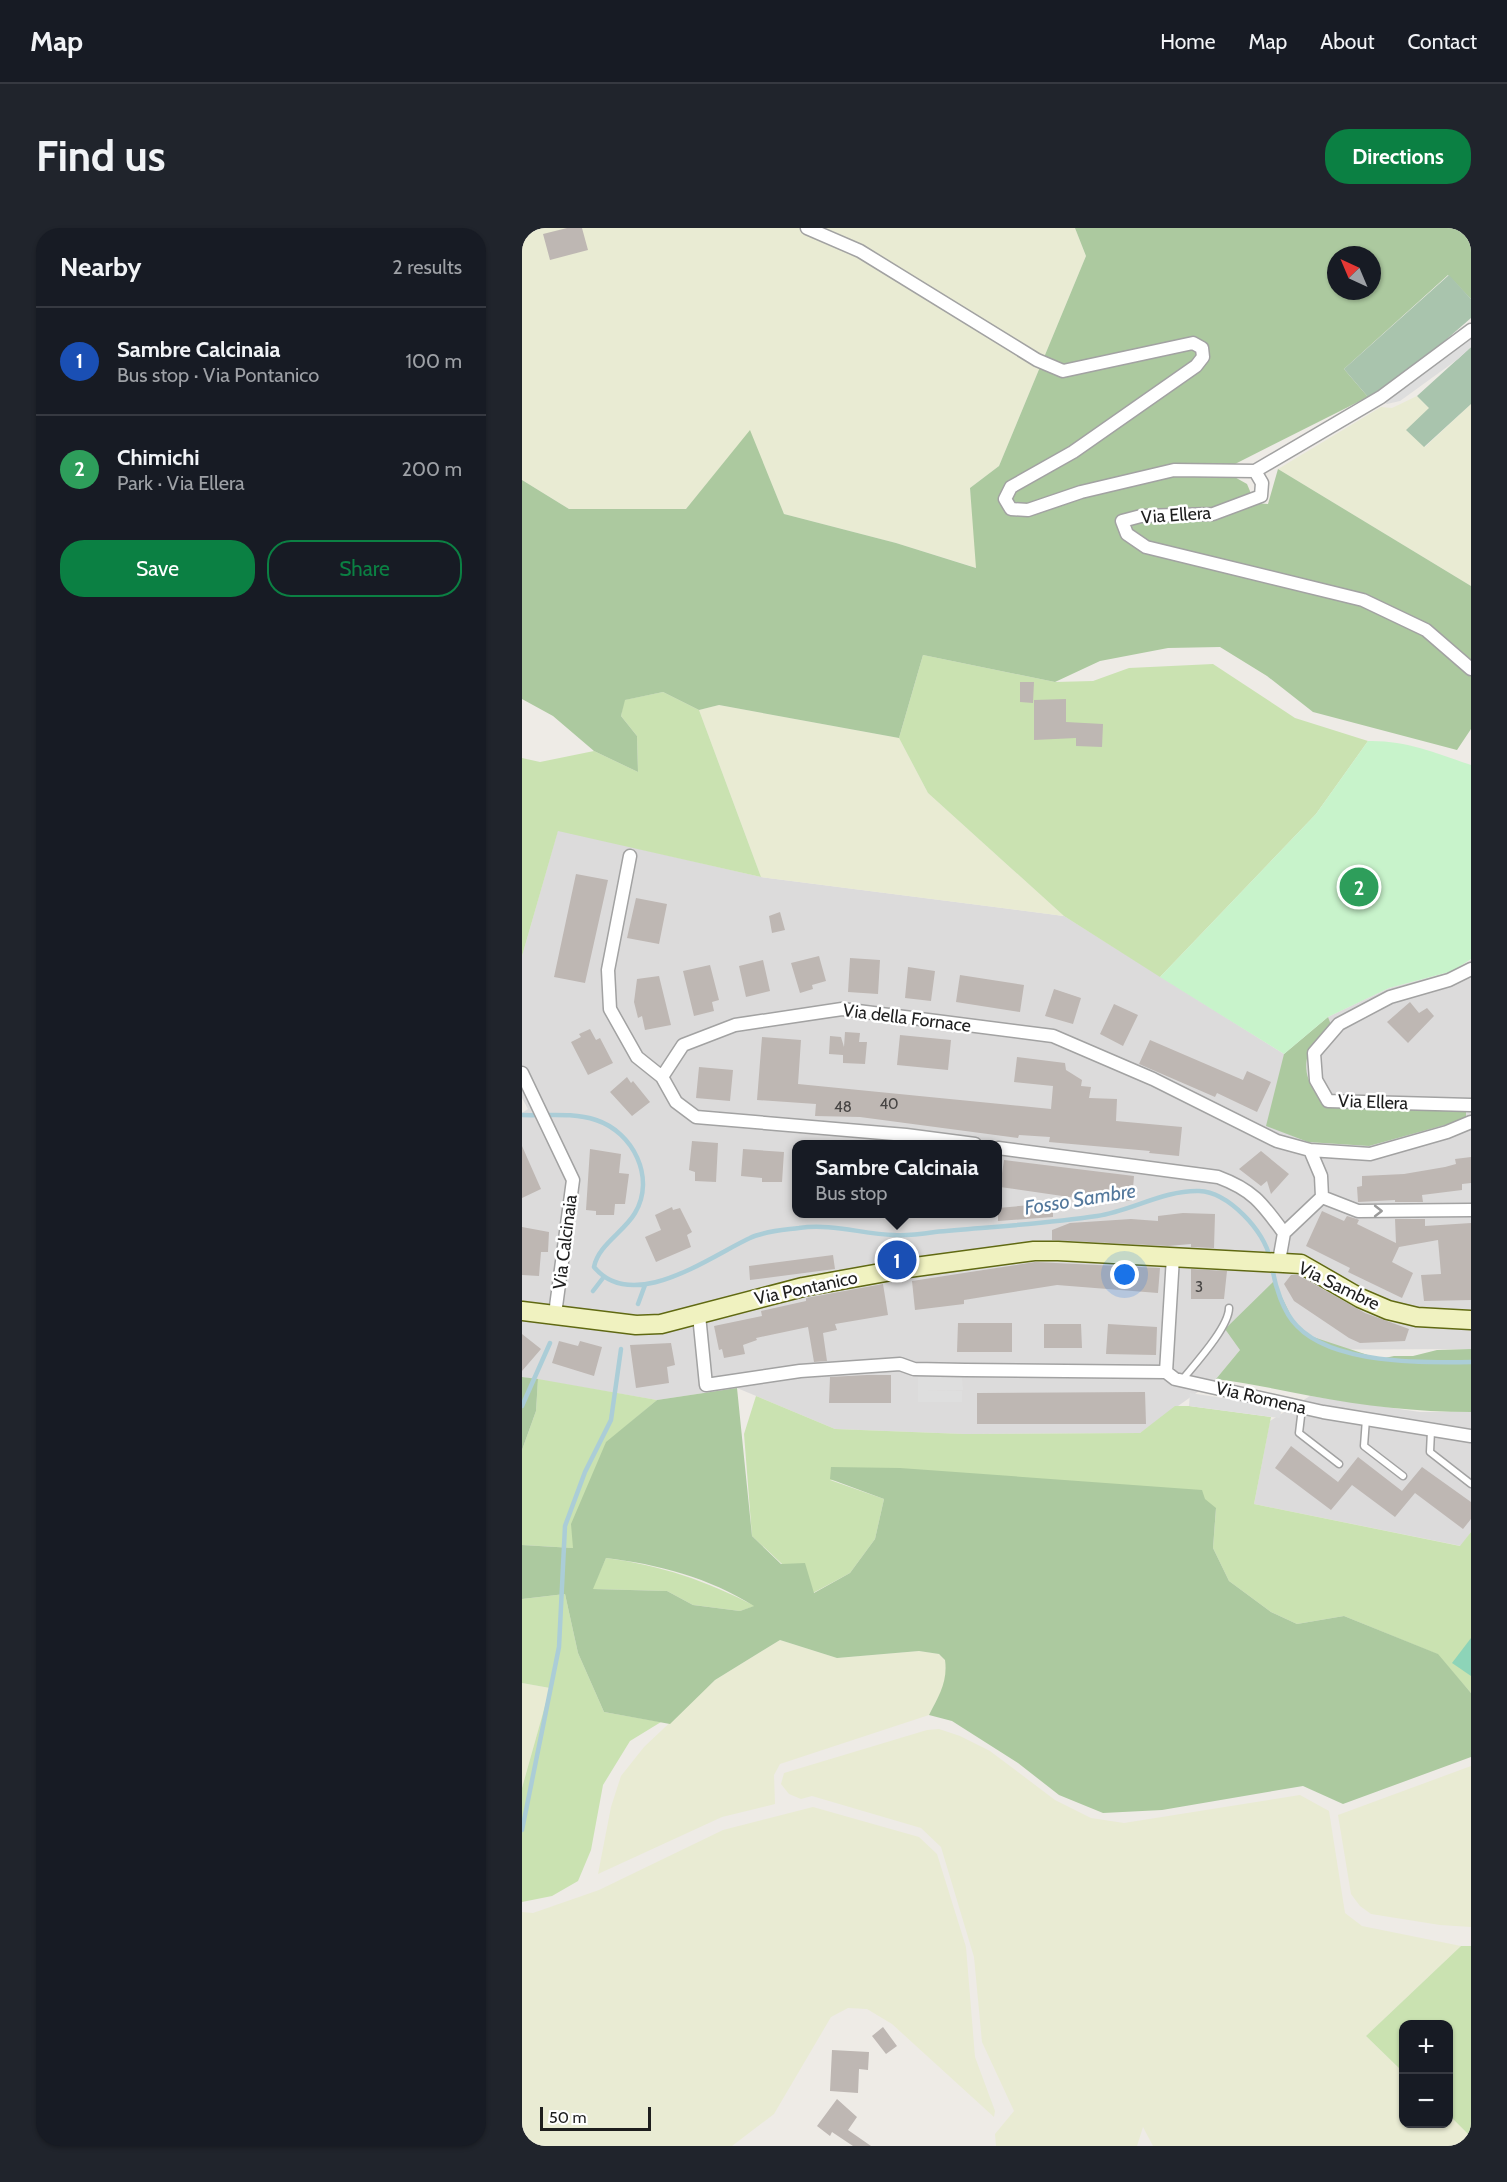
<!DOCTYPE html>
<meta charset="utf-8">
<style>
body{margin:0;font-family:Cabin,sans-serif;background:#20242c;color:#f1f3f6}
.controls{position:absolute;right:18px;bottom:18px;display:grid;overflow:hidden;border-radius:12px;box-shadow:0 2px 4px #0004}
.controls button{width:54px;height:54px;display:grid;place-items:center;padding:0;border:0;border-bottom:2px solid #363941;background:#171b24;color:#f1f3f6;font:30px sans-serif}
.compass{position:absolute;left:805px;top:18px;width:54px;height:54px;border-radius:50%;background:#171b24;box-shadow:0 2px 4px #0004;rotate:316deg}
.scale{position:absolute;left:18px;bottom:15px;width:111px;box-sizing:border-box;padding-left:6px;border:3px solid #1e1e1e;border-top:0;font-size:16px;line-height:21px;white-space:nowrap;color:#1e1e1e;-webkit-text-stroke:4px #fff;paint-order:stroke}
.you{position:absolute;left:603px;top:1047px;width:21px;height:21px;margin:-15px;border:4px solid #fff;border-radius:50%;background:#1a73e8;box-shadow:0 0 0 9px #1a73e833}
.badge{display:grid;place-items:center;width:39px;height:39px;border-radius:50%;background:#0b8043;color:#fff;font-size:20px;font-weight:700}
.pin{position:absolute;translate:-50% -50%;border:3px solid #fff;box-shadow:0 2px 6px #0006}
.popup{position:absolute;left:270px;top:912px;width:210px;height:78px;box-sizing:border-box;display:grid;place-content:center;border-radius:12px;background:#171b24;filter:drop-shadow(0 2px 4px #0005);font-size:20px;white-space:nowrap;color:#9ea1a6}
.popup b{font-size:22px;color:#f1f3f6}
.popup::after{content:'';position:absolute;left:50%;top:100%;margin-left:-12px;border:12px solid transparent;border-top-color:#171b24}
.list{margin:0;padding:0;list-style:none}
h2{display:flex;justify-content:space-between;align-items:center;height:78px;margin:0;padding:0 24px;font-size:26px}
h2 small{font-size:20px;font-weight:400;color:#9ea1a6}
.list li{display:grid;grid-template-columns:39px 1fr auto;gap:18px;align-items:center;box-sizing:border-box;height:108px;padding:0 24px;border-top:2px solid #363941}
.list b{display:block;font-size:22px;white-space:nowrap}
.list p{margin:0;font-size:20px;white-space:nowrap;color:#9ea1a6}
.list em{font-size:20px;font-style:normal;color:#9ea1a6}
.actions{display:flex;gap:12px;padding:18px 24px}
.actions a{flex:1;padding:14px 0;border:2px solid #0b8043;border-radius:24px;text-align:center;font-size:21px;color:#0b8043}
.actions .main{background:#0b8043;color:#fff}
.map{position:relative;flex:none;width:949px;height:1918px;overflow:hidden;border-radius:24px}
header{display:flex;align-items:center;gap:36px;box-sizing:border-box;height:84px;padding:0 30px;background:#171b24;border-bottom:2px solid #363941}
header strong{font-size:28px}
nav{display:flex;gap:33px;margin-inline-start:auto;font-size:21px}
.intro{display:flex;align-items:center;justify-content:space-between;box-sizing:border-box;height:144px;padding:0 36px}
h1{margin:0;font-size:42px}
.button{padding:15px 27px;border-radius:24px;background:#0b8043;color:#fff;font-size:21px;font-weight:700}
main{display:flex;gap:36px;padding:0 36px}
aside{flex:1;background:#171b24;border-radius:24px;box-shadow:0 2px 4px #0004}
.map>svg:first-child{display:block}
.residential{fill:#dcdbdb;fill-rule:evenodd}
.farmland{fill:#e9ebd3}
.grass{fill:#cae2b1}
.forest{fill:#acc99f;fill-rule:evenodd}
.cemetery{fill:#a9c4ad}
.park{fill:#c8f3cb}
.pitch{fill:#8dd4b8}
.parking{fill:#dedede}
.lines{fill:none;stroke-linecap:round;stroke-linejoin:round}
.stream{stroke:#abcdd7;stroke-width:4.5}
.building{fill:#beb7b3}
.lane-casing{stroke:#a2a2a2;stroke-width:9}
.street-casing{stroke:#a2a2a2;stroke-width:15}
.secondary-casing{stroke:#606912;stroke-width:21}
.lane{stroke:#fff;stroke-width:6}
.street{stroke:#fff;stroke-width:12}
.secondary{stroke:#f0f2c0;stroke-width:18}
.oneway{stroke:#9a9a9a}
.labels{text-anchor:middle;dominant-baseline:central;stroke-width:5;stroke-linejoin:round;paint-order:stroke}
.number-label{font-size:15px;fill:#464443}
.street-label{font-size:18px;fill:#1e1e1e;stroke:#fff}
.water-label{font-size:20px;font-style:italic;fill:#53789c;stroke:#fff}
</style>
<header>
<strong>Map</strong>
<nav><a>Home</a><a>Map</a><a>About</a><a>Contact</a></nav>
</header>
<div class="intro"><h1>Find us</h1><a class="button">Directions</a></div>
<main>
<aside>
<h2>Nearby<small>2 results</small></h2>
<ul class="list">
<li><span class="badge" style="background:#1a4fb4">1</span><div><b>Sambre Calcinaia</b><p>Bus stop · Via Pontanico</p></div><em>100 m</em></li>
<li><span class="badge" style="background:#2e9e5b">2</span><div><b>Chimichi</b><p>Park · Via Ellera</p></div><em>200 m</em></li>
</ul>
<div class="actions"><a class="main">Save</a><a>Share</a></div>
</aside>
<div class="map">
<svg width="949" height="1918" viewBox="0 0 949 1918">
<rect width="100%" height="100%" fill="#eeebe6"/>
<path class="residential" d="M36,602L239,649L542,688L762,826L806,789L867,760L931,743L949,732V1121L718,1122L694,1151L618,1205L442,1206L313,1201L215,1160L135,1172L0,1149V885L6,881L0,870V728ZM274,916H476V986H274Z
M788,1168L898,1184H949V1304L939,1318L732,1276L748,1193Z"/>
<path class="farmland" d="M0,0H553L564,28L477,238L448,260L455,340L374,315L262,286L228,203L164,281H47L0,252Z
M895,168L907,180L903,219L949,176V358L756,241L859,179L870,180Z
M197,477L377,510L406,565L542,688L239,649L177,482Z
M258,1412L315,1430L397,1423L417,1426L423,1432L425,1445L419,1464L407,1487L258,1536L252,1547L253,1576L200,1589L76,1646L89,1579L99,1548L122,1519L193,1452Z
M0,1455L28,1460L0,1560Z
M417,1501L438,1508L468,1523L533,1572L569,1590L602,1595L778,1567L807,1583L823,1685L840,1698L939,1718L844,1808L881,1844L882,1896H926L927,1887L949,1909V1918H631L621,1899L615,1918H474L473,1906L492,1883L460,1814L452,1729L419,1619L399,1600L290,1568L279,1571L267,1566L259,1556L262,1545L405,1502Z
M949,1538V1699L918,1697L849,1686L838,1678L829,1666L816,1587Z
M291,1579L397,1609L415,1626L444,1719L453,1829L473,1883L472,1889L370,1796L345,1781L326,1780L309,1789L252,1886L210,1918H0V1684L11,1685L77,1662L201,1602Z"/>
<path class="grass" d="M401,427L533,454L571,453L607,440L691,436L773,490L846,513L794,586L638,749L542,688L406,565L377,510Z
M141,464L177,482L239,649L36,603L0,728V530L18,534L72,523L116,544L115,508L99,488L102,472Z
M16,1151L135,1172L84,1215L51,1320L0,1317V1222L14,1183Z
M234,1168L313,1201L442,1206L618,1205L653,1178H667L749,1189L732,1276L938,1318L949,1304V1465L915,1426L822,1388L775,1396L749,1384L707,1353L691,1320L694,1281L308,1252L362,1271L353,1311L328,1345L291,1365L230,1308L222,1206Z
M84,1330C138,1337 185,1353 233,1378L218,1383L171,1377L145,1363L70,1361Z
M43,1366L56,1425L82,1484L139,1494L108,1513L81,1557L69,1622L56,1653L30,1668L0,1674V1560L28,1460L0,1455V1371Z
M939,1718H949V1909L927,1887L926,1796H882L881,1844L844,1808Z"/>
<path class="forest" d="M553,0H949V71L926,47L822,141L846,169L713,236L709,247L725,256L733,275L746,276L756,241L949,358V501L935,522L791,484L745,448L698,419L646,420L578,433L533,454L401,427L377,510L197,477L177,482L141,464L103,472L99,488L115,508L116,544L72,523L31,488L0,471V252L47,281H164L228,202L262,286L374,315L454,340L448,260L477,238L564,28ZM814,27H850V63H814Z
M806,789L809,797C803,805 789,817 786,827C779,847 793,869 809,880L944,882V891L847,918L786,914L744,898L762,826Z
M752,1053L772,1094L788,1108L858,1131L872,1128H891L915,1122L949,1121V1184C895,1184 842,1178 789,1168C757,1162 727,1155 694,1151L718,1122L703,1101Z
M0,1149L16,1151L14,1183L0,1222Z
M215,1160L230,1308L259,1336L283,1335L292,1365L328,1345L353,1311L362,1271L308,1251L309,1239L378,1240L680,1262L683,1271L694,1280L691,1320L707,1353L749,1384L775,1396L822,1388L916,1426L949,1465V1529L821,1576L781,1558L640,1582L581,1585L537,1567L496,1535L430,1493L407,1487C417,1468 426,1453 423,1432L417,1426L397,1423L315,1430L258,1412L193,1452L148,1496L82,1484L56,1425L43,1366L0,1371V1317L51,1320L49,1296L84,1214L135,1172ZM84,1330C135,1336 188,1350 232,1378L218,1383L171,1377L145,1363L71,1361Z"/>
<path class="cemetery" d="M927,47L949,71V90L872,157L846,169L822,141Z
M949,119V176L902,219L884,202L907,180L895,168Z"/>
<path class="park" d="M846,513C883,512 914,525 949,537V731L931,743L867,760L806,789L762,826L638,749L794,586Z"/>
<path class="pitch" d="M949,1410V1448L930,1435Z"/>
<path class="parking" d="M949,107V119L936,131L878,173L865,176L861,173L895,151Z
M396,1149L440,1150L441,1162H402L440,1163V1174H396Z
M668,1165L760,1179L758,1190L667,1178Z"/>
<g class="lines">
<path class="stream" d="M0,887C23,888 51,884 74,892C111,904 134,950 113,985C102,1004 76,1017 72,1039C111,1086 187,1029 228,1010C242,1003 262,1002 277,1000C309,995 340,1006 372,1007C385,1008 399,1006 413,1004C467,999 522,996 575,988C609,983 642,962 677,963C706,964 743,1003 748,1031
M750,1039C753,1058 761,1084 775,1098C811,1136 900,1135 949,1134
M71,1063L81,1050
M116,1076L123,1057
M0,1178L28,1115
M0,1602L37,1419L43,1298L63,1244L89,1192L99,1121"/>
</g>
<path class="building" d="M45,0H60L66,22L28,32L21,6Z
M498,454H512L511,475L498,474Z
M544,471V494L581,496L580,519L554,518V510L512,512V472Z
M54,646L86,652L63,755L32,749Z
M114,670L145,676L137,716L105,710Z
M258,684L263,702L250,705L247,688Z
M297,728L304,753L290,757L291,761L278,765L269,735Z
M328,730L358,732L356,766L326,764Z
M241,732L248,763L224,769L217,738Z
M188,737L197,772L190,774L192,783L172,788L161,743Z
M386,739L413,743L409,773L383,770Z
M438,747L502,757L498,784L434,774Z
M137,748L149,797L123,802L120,788L116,790L112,774L115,751Z
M532,761L559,770L551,796L523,788Z
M888,774L897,785L905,780L912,788L886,815L865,794Z
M592,776L616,787L601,818L578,806Z
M68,801L74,812L78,810L91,835L66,847L49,814L59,809L57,806Z
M323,804L338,805L337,814H345L343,836L321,835V827L307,826L308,808L319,809L322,819Z
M378,807L429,812L426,842L375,837Z
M240,809L279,812L276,856L529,881L531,858L492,854L495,829L543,835L544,842L560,852L559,858L569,859L567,870L595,871L594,893L660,899L657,928L627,925L628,923L527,914L528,909L497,907L496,910L338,889L293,888L294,876L235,872Z
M628,812L721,852L725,843L749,854L735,884L695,865L693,869L617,836Z
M177,839L211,842L208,873L174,870Z
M105,849L109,855L111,853L128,874L110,888L88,864Z
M170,913L196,915L194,954L173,953V944L167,942Z
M0,918L19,961L0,970Z
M68,921L99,926L97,945L107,946L103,976H93L92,987H74V983L64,982Z
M221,921L262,924L260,954H240V950L219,948Z
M739,923L767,946L749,966L745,953L739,958L717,941Z
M949,929V955L940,956V962L900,967L901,974H873V972L836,974L835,959L840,958V948L882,946L923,939L934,936L933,931Z
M482,932L612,948L610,973L568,969V972L478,959Z
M531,975V989L476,993V980Z
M150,979L151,982L158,980L170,1004L165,1007L169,1019L134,1034L123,1009L139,1002L133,987Z
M800,983L822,993L825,988L835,991L837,992L835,996L874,1015L873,991H903V998L949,995V1072L902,1073L899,1047L919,1046L916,1012L877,1019L870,1034L891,1045L880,1070L826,1044L828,1040L784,1018Z
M661,985L693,986L692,1020L669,1019V1016L646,1018L530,1012V1002L548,995L609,991L636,993V988Z
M0,999L27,1004L26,1024H19L17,1048L0,1047Z
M311,1027L313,1041L228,1052L227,1038Z
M513,1034L638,1040L636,1065L535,1057L442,1072V1076L393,1082L390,1053Z
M669,1041L705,1043L702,1071H669Z
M769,1047H776L843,1085L887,1101L883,1113L838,1115L827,1110L772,1073L762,1056Z
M361,1056L366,1087L313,1096L315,1102L301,1105L305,1133L292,1134L286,1099L234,1110L235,1112L221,1117L223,1126L202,1130L200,1121L197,1122L192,1098L240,1088L239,1083L284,1073V1070Z
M436,1095H490V1124H435Z
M522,1096H559L560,1120H522Z
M586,1096L635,1099L634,1127L584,1126Z
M0,1106L19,1121L0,1143Z
M37,1113L56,1118L58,1113L80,1119L72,1148L30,1135Z
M149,1115L153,1137L145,1139L147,1155L114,1160L108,1117Z
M345,1147H369V1175H307L308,1149Z
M623,1164L624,1196H455V1165Z
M769,1218L816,1254L836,1229L880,1263L900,1239L949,1274V1291L941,1301L893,1265L873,1289L830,1257L809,1282L753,1240Z
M361,1799L375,1818L364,1826L350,1808Z
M310,1822L347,1824L346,1842L337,1841L336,1865L308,1863Z
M315,1871L335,1889L326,1902L349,1918H331L310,1904L308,1908L295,1898Z"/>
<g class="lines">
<g class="lane-casing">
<path id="lane" d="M660,1152C673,1136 707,1099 707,1080
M780,1180L777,1205L817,1236
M844,1191L842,1218L881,1248
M909,1203L908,1224L949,1256"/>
</g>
<g class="street-casing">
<path id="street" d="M285,0L338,23L515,132L541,143L671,115L680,120L681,129L674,138L551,224L489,259L483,271L489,281L506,282L559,264L652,242L733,243
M733,243L740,255L739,268L691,286L619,288L600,293L605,306L624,319L841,372L904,402L949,441
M733,243L859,169L949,102
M108,628L86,742L88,781L115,829L140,849
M949,741L927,752L868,769L817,796L792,825L794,852L806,873L949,877
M0,845L51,952L33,1086
M453,916L384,907L174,889L154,874L140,849L161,817L213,797L320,781L531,808L631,851L755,913L788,922L848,926L925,904L949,894
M476,920L696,949C731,962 740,975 762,1005
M800,969L836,983L949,982
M651,1029L644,1144L653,1151L801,1184L949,1208
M757,1033L762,1005L800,969L799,948L788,922
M177,1087L184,1157L278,1143L378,1136L392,1141L443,1142L644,1144"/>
</g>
<g class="secondary-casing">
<path id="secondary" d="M0,1083L114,1097L139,1096L281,1059L386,1040L512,1023H536L779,1036L838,1070L866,1082L895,1089L949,1092"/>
</g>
<use href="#lane" class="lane"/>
<use href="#street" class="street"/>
<use href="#secondary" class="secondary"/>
</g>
<defs><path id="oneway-chevron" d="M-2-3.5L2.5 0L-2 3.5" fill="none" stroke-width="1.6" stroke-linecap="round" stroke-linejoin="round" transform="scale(1.5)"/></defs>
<use class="oneway" href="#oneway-chevron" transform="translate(856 983)"/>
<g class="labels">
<g class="number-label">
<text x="367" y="876">40</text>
<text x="321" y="879">48</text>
<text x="677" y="1059">3</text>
</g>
<g class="street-label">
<text transform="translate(654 287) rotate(-4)">Via Ellera</text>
<text transform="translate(385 790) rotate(7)">Via della Fornace</text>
<text transform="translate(851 874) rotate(2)">Via Ellera</text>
<text transform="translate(43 1014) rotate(-83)">Via Calcinaia</text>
<text transform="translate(817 1058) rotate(26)">Via Sambre</text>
<text transform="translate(284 1060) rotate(-12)">Via Pontanico</text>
<text transform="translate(739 1170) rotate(13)">Via Romena</text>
</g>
<g class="water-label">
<text transform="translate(558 971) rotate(-9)">Fosso Sambre</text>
</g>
</g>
</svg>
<div class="controls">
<button>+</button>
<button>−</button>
</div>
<svg class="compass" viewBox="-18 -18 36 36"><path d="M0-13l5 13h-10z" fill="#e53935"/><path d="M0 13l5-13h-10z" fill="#9ea1a6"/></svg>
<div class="scale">50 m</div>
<div class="you"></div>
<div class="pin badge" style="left:375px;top:1032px;background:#1a4fb4">1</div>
<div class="popup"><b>Sambre Calcinaia</b>Bus stop</div>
<div class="pin badge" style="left:837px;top:659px;background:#2e9e5b">2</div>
</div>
</main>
